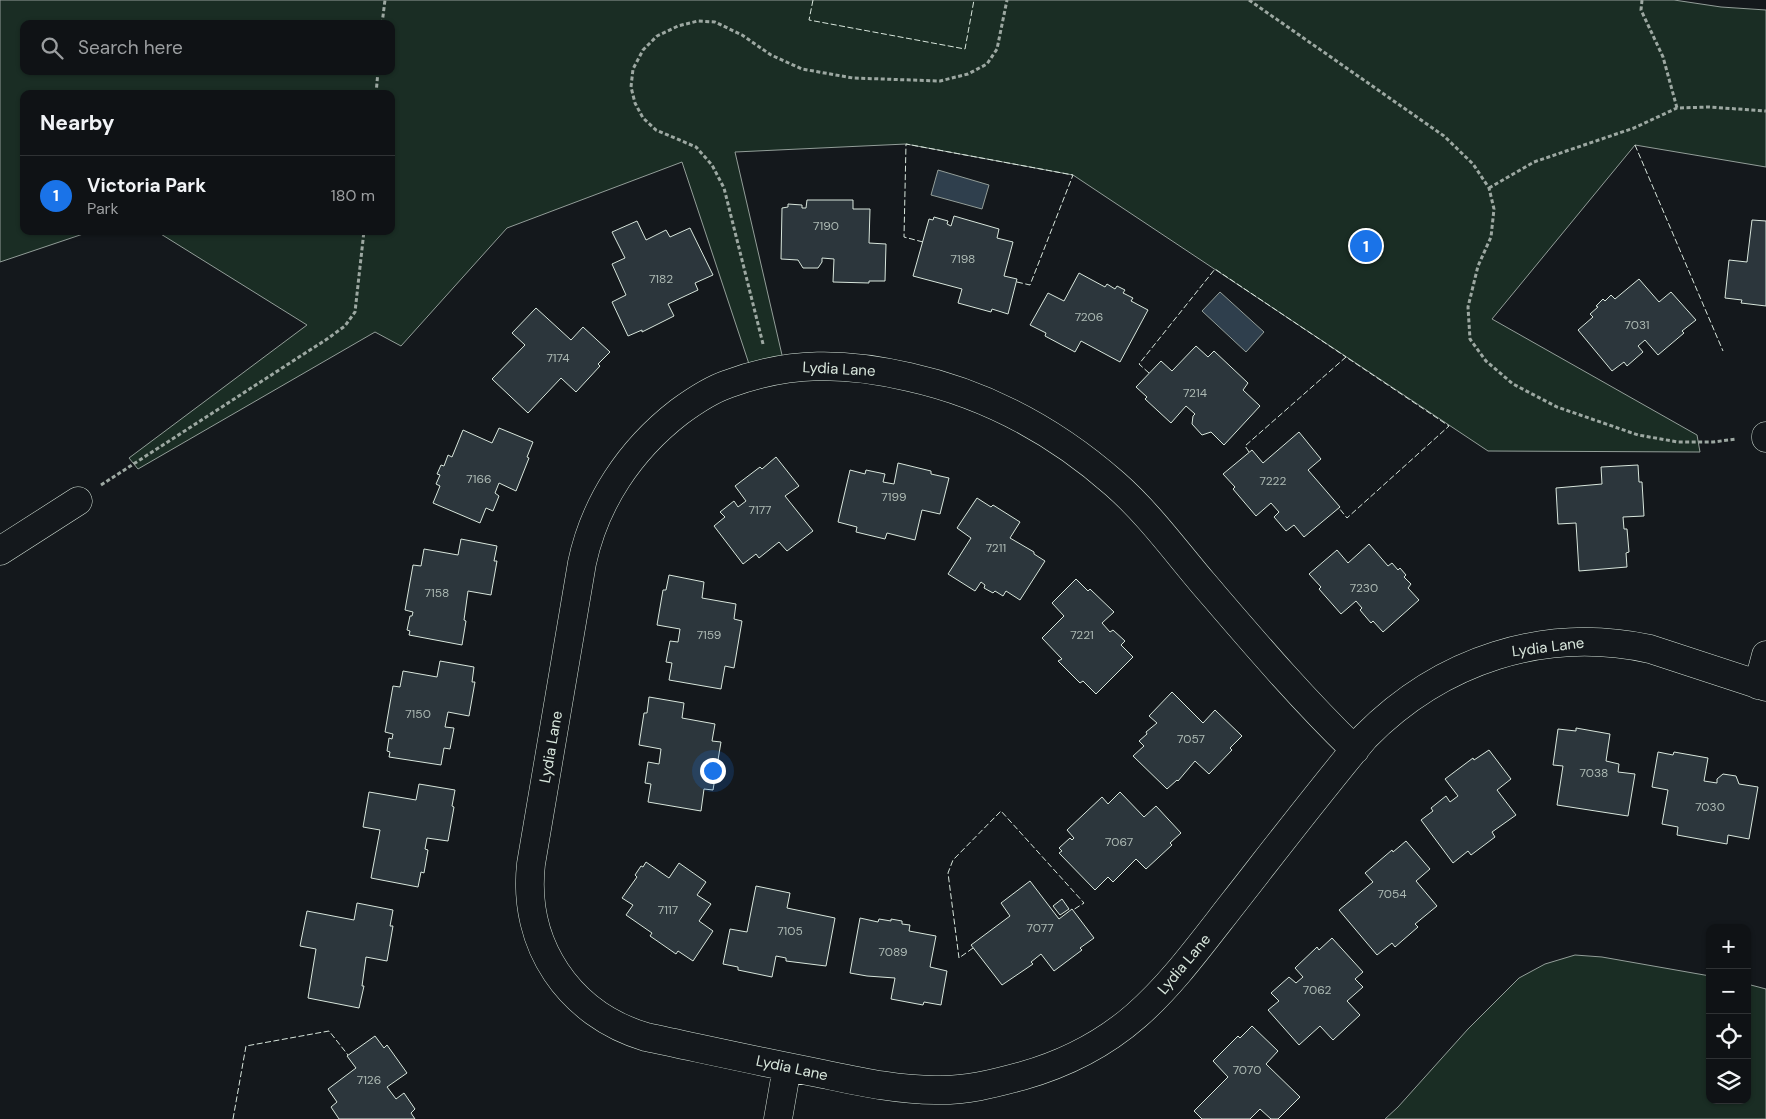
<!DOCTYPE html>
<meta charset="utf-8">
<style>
body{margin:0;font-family:"DM Sans",sans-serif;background:#1d2022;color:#f1f3f6}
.controls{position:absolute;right:15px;bottom:15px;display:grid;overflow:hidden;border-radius:10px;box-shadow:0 1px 4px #0004}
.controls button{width:45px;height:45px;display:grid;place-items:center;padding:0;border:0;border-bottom:1px solid #2f3234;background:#0f1215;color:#f1f3f6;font:25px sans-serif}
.you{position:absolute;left:712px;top:770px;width:18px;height:18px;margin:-12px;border:4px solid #fff;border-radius:50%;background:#1a73e8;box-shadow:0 0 0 8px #1a73e833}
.badge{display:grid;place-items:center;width:32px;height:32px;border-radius:50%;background:#1a73e8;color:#fff;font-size:16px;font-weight:700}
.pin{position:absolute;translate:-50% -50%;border:2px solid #fff;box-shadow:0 1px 5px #0006}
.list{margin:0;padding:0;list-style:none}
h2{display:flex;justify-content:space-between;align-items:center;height:65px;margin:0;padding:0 20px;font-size:21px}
h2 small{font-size:16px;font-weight:400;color:#9b9ea0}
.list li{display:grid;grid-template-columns:32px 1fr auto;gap:15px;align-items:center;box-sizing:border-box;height:80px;padding:0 20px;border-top:1px solid #2f3234}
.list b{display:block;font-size:19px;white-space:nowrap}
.list p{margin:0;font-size:16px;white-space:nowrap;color:#9b9ea0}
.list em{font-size:16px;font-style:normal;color:#9b9ea0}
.icon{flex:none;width:28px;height:28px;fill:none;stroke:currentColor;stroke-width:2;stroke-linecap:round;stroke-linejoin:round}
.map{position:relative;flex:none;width:1766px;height:1119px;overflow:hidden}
.search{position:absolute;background:#0f1215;box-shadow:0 1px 4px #0004;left:20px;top:20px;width:375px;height:55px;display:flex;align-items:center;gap:12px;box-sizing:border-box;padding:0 18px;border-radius:10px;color:#9b9ea0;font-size:19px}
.panel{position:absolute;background:#0f1215;box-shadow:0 1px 4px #0004;left:20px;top:90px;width:375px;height:145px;border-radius:10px}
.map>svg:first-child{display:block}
.green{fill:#1a2d24;stroke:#939e99;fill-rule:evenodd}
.water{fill:#2f3f4d;stroke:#939e99}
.building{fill:#2c363c;stroke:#d8e6dc}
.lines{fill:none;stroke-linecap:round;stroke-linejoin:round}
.street-casing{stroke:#d8e6dc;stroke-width:29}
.path{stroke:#9da8a2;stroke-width:3;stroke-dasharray:4 2.5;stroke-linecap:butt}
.street{stroke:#14181c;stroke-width:28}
.fence{stroke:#d8e6dc;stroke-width:1;stroke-dasharray:6 2.5;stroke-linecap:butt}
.labels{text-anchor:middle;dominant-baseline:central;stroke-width:4;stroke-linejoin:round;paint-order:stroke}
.number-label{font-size:12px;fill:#adbab4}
.street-label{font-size:15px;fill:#d8e6dc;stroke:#14181c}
</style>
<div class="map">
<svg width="1766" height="1119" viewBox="0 0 1766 1119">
<rect width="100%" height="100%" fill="#14181c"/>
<path class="green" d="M0,0H1674L1721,7L1766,10V167L1635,145L1492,319L1697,435L1700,452L1488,451L1073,175L906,144L735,152L785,368L753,376L682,162L507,228L401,346L375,332L138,469L129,458L307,325L156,231H391V94H24V231H92L0,262ZM24,24H391V71H24Z
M1575,955L1602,957L1710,976V1100H1747V984L1766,989V1119H1385L1398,1107L1468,1029L1519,978L1545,964Z"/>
<path class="water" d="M938,170L989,185L982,209L931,195Z
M1220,292L1264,332L1246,352L1202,311Z"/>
<path class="building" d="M807,200H853V209H870L869,243L886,244L885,281H869V283L833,282L834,259L822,258V262L818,268H803L798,260L781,259L782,208L788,207V204L802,205V208H806Z
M954,216L999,229L997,238L1013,242L1004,276L1017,279L1008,314L992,309L991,312L958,303L962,289L913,276L929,219L933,220L934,217L948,221L947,224L951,226Z
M1752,220L1766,221V306L1741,303L1742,300L1725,298L1729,260L1747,262Z
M637,221L646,240L666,230L670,237L690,228L713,275L695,283L698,290L668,304L674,316L642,332V330L628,336L612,302L626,295L612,264L625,258L612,232Z
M1079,273L1105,287L1107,284L1115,289L1117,286L1125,290L1123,293L1133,298L1131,301L1148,310L1120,362L1081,341L1075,352L1045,336L1046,333L1030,325L1048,293L1064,301Z
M1639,279L1659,302L1671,292L1696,320L1682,331L1684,333L1658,355L1645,340L1638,346L1643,352L1627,366L1624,362L1612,371L1578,330L1593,317L1590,314L1598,307L1596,306L1603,299L1605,301L1611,295L1615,299Z
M536,308L571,340L583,327L610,352L598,364L600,366L576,392L561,378L528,413L492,379L525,345L512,333Z
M1196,346L1208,357L1214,351L1248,383L1243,390L1260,406L1224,445L1211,432L1202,435L1192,424L1193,416L1195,414L1186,406L1171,423L1145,399L1147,397L1136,387L1161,361L1172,371Z
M499,428L533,442L527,457L529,458L516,491L499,483L495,493L499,496L493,511L486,508L480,523L433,503L440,486L436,484L440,475L437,474L441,465L444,466L448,455L452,457L463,430L492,443Z
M1299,432L1321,459L1308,470L1340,507L1304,537L1294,525L1286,531L1274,517L1279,512L1271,503L1256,516L1233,489L1235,487L1223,474L1252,450L1263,463Z
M776,457L799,486L785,496L813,531L787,551L779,542L759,558L756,554L743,564L714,526L725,517L720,512L734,501L738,507L746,501L735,486L760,467L762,469Z
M898,463L931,471V474L949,478L940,514L922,510L915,540L887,533L885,539L856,532L857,527L838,522L850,470L865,474L866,470L885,474L883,482L894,484Z
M1638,465L1639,482H1642L1644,516L1623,517L1624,529H1627L1629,552L1626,553L1627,567L1579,571L1576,523L1558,524L1556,488L1602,484L1601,467Z
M977,498L991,507L993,505L1020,522L1010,538L1034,552V554L1045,561L1020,600L1006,591L1003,596L995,591L993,593L984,588L985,585L981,582L975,591L948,574L971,538L957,528Z
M461,539L497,546L494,561H497L491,595L468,591L464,620L466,621L462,645L409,635L410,631L407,630L410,616H412L413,612L405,610L413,565L421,566L424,549L458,555Z
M1369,544L1388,566L1392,563L1398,570L1400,568L1406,575L1404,577L1411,584L1408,588L1419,600L1383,632L1373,621L1371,623L1360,610L1362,608L1356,601L1341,614L1319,589L1321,587L1309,574L1337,550L1348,563Z
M669,575L704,582L702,598L736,604L734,619L742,621L734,668L725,666L721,689L669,680L672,663L666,662L670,641L678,642L680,629L657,625L663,590H666Z
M1076,579L1088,591L1090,589L1114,612L1102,623L1110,632L1113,630L1125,641L1121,645L1133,657L1096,694L1083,681L1080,683L1058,661L1062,659L1042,638L1064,616L1052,603Z
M440,661L474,667L472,682H475L469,716L448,712L445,727L454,728L450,749L444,748L441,765L389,757L390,752L387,751L389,738L392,739L393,734L385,732L393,686L400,687L403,671L437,677Z
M1172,692L1203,723L1215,710L1242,736L1230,748L1232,750L1209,774L1195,761L1178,781L1177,780L1167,789L1133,756L1144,746L1139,741L1147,734L1146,732L1157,723L1149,716Z
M649,697L684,703L682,718L715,724L712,741L721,742L713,790L704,789L701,811L648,802L651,784L645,783L648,762L659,764L661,749L639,745L644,713H647Z
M1576,728L1610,734L1606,761L1619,764L1618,772L1635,774L1628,816L1557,805L1563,766L1553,765L1558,729L1576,731Z
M1489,750L1511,779L1497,790L1516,815L1492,832L1495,837L1471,855L1468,851L1453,863L1421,820L1433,811L1431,808L1446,796L1450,802L1458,796L1445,779L1473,758L1474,760Z
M1658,752L1673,755L1674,752L1708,758L1704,781L1717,783V779L1723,774L1736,776L1739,784L1758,787L1749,839L1728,835L1727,844L1677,835L1678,827L1662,824L1668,790L1652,787Z
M419,784L455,790L452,806L454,807L448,841L427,838L425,849L428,850L424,873L421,872L418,887L371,878L380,830L363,827L369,792L416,800Z
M1120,792L1144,817L1156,806L1181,833L1170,843L1172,845L1146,869L1136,859L1113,882L1108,877L1095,890L1059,853L1062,851L1059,848L1070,838L1072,840L1074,838L1067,830L1102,797L1108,804Z
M1406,841L1430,869L1416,881L1437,906L1415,924L1418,927L1395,947L1392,943L1377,955L1339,910L1373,882L1365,873L1392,850L1393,852Z
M646,862L669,878L679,863L706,882L697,895L711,904L699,921L713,931L693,961L678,951L676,954L650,936L652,933L626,915L633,905L622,898L637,877L635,875L641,866L643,867Z
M1030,881L1059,919L1072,909L1094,938L1080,948L1082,950L1054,971L1041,954L1031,962L1033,964L1002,985L971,945L1010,916L1001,903Z
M756,886L790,893L787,908L835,918L826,966L786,961V958L776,956L772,977L738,970V967L723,964L730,929L747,932Z
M1062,899L1069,909L1060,915L1053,906Z
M357,903L393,910L390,926H393L387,961L366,957L362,986H364L359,1008L308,998L316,949L300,946L307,911L354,920Z
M860,918L878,922L879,919L891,921V919L902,921V924L910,925L909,931L936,936L930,967L947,971L941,1005L924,1002L923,1005L891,999L895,978L867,976L850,973Z
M1332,938L1363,972L1355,979L1363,987L1347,1001L1360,1015L1333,1040L1320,1026L1299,1045L1268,1010L1279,1001L1271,993L1289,977L1296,983L1303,977L1295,968L1317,947L1319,950Z
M1252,1026L1278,1051L1266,1064L1300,1097L1278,1119H1271L1260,1109L1250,1119H1202L1194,1111L1228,1077L1213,1061L1238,1036L1240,1038Z
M375,1036L384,1048L387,1045L407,1073L387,1087L396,1099L404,1093L415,1109L411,1113L415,1119H339L331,1107L337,1102L328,1089L356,1068L347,1056Z"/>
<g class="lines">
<g class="street-casing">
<path id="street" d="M1766,436V438
M0,551L78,501
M1758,685L1766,655
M1355,750C1301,698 1252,640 1203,583C1175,550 1148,513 1115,484C1056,432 986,394 909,377C845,362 789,361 728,384C710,390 694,401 679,412C630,450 595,502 582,563L531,864C522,945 569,1014 646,1037C703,1049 761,1062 818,1073C857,1081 896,1090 935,1090C965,1091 993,1084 1022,1076C1129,1046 1169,985 1234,902C1277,847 1320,791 1365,737C1441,660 1544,626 1650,649L1766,687
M778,1119L787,1067"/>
</g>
<path class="path" d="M1249,0L1444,136L1473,164L1489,188L1494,209L1491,237L1478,266L1468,307L1470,339L1486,361L1513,384L1557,407L1638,435L1678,442H1713L1736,439
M1642,0L1641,10L1663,57L1677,108
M382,24L385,0
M376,94L378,71
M1489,188L1534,162L1634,128L1677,108L1709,107L1766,111
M763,344L724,188L712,165L696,147L656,130L643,118L635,103L631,87L633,69L643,50L657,36L678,26L698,21L715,22L742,35L771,55L802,69L853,78L940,81L968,74L987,64L997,49L1007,0
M101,485L327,339L345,326L355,312L364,231"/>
<use href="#street" class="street"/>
<path class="fence" d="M813,0L809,20L965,49L974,0
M1635,145L1723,351
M923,242L904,237L906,144L1073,175L1030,285L1017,282
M1149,373L1139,364L1215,269L1346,357
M1249,452L1245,446L1346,357L1449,426L1347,518L1339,508
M973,948L959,958L948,873L953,860L1001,811L1084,903L1073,910
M233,1119L246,1046L329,1031L348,1055"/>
</g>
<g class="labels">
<g class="number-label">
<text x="826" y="226">7190</text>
<text x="963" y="259">7198</text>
<text x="661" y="279">7182</text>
<text x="1089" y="317">7206</text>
<text x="1637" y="325">7031</text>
<text x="558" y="358">7174</text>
<text x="1195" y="393">7214</text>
<text x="479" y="479">7166</text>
<text x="1273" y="481">7222</text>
<text x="894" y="497">7199</text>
<text x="760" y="510">7177</text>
<text x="996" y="548">7211</text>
<text x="1364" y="588">7230</text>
<text x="437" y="593">7158</text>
<text x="709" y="635">7159</text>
<text x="1082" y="635">7221</text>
<text x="418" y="714">7150</text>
<text x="1191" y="739">7057</text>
<text x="1594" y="773">7038</text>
<text x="1710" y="807">7030</text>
<text x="1119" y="842">7067</text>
<text x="1392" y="894">7054</text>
<text x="668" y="910">7117</text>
<text x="1040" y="928">7077</text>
<text x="790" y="931">7105</text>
<text x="893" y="952">7089</text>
<text x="1317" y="990">7062</text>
<text x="1247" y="1070">7070</text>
<text x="369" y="1080">7126</text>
</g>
<g class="street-label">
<text transform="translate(839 369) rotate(3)">Lydia Lane</text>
<text transform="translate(1548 647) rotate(-7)">Lydia Lane</text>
<text transform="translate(551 747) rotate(-80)">Lydia Lane</text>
<text transform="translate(1184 964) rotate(-50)">Lydia Lane</text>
<text transform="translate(792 1068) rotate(12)">Lydia Lane</text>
</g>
</g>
</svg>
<div class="controls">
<button>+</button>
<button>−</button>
<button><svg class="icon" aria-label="locate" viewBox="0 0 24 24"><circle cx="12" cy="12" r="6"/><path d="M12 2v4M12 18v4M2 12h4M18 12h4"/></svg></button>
<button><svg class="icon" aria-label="layers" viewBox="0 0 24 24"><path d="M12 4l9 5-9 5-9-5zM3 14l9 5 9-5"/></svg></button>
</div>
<div class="you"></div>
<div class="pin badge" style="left:1366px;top:246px">1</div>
<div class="search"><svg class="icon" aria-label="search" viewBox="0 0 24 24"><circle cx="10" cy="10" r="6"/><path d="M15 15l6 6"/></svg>Search here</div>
<section class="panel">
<h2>Nearby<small></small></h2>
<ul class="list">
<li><span class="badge">1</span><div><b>Victoria Park</b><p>Park</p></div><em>180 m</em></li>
</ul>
</section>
</div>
